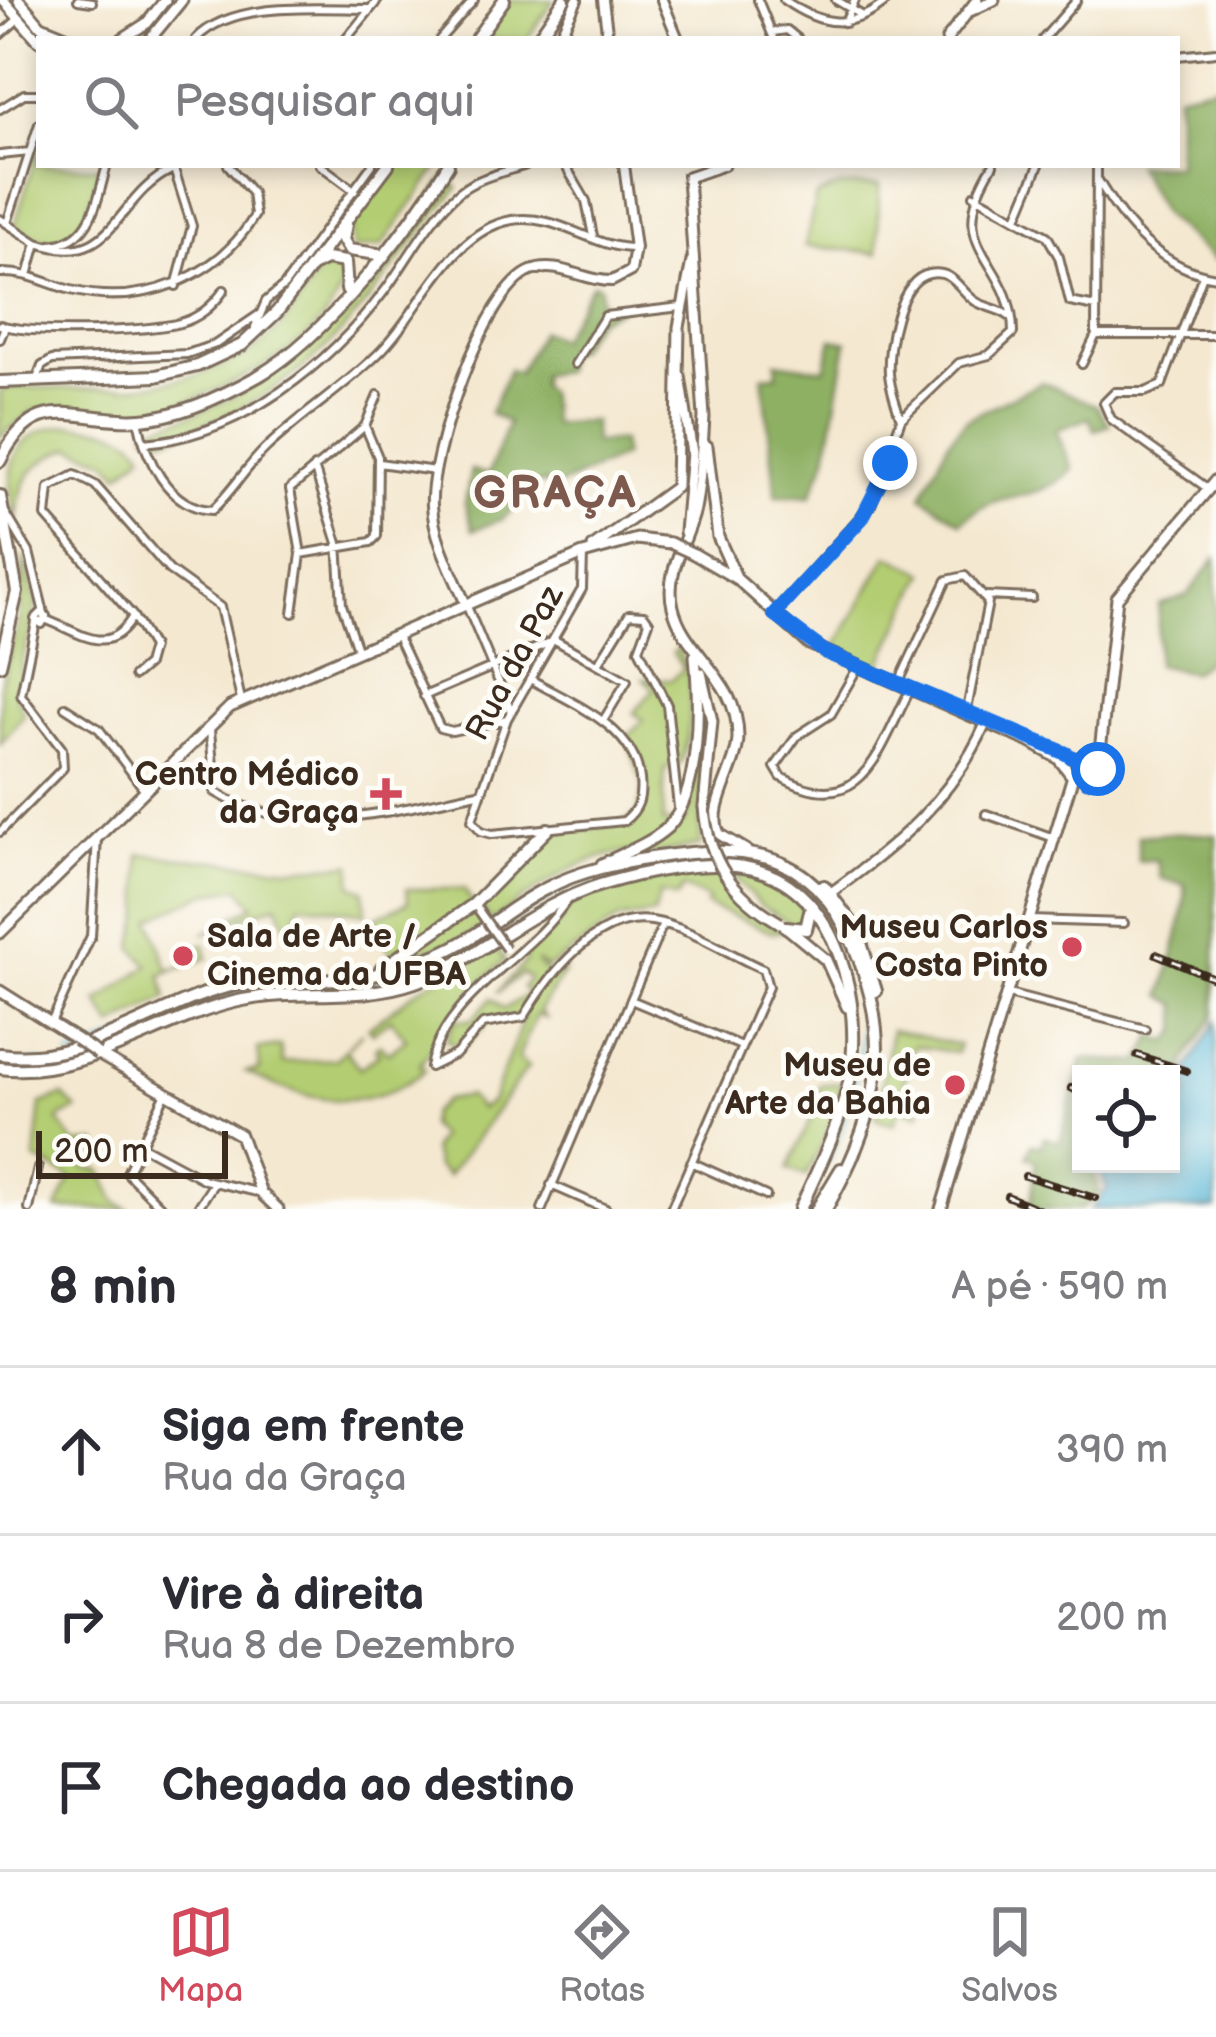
<!DOCTYPE html>
<html lang="pt">
<meta charset="utf-8">
<style>
body{margin:0;font-family:"Balsamiq Sans",sans-serif;background:#f2f2f3;color:#2b2b33}
.controls{position:absolute;right:36px;bottom:36px;display:grid;overflow:hidden;border-radius:0px;box-shadow:0 6px 18px #0003}
.controls button{width:108px;height:108px;display:grid;place-items:center;padding:0;border:0;border-bottom:3px solid #e1e1e2;background:#fff;color:#2b2b33;font:60px sans-serif}
.scale{position:absolute;left:36px;bottom:30px;width:192px;box-sizing:border-box;padding-left:12px;border:6px solid #3b2a1e;border-top:0;font-size:33px;line-height:42px;white-space:nowrap;color:#3b2a1e;-webkit-text-stroke:9px #fdfcf7;paint-order:stroke}
.stop{position:absolute;width:36px;height:36px;margin:-27px;border:9px solid #1a73e8;border-radius:50%;background:#fff}
.stop.end{background:#1a73e8;border-color:#fff;box-shadow:0 3px 12px #0008}
.list{margin:0;padding:0;list-style:none}
h2{display:flex;justify-content:space-between;align-items:center;height:156px;margin:0;padding:0 48px;font-size:51px}
h2 small{font-size:39px;font-weight:400;color:#7c7c81}
.list li{display:grid;grid-template-columns:78px 1fr auto;gap:36px;align-items:center;box-sizing:border-box;height:168px;padding:0 48px;border-top:3px solid #e1e1e2}
.list b{display:block;font-size:45px;white-space:nowrap}
.list p{margin:0;font-size:39px;white-space:nowrap;color:#7c7c81}
.list em{font-size:39px;font-style:normal;color:#7c7c81}
.icon{flex:none;width:66px;height:66px;fill:none;stroke:currentColor;stroke-width:2;stroke-linecap:round;stroke-linejoin:round}
.map{position:relative;flex:none;width:1216px;height:1209px;overflow:hidden}
.search{position:absolute;background:#fff;box-shadow:0 6px 18px #0003;left:36px;right:36px;top:36px;height:132px;display:flex;align-items:center;gap:30px;box-sizing:border-box;padding:0 42px;border-radius:0px;color:#7c7c81;font-size:45px}
.sheet{height:660px;background:#fff}
nav{display:flex;justify-content:space-around;align-items:center;box-sizing:border-box;height:168px;border-top:3px solid #e1e1e2;background:#fff;font-size:33px;color:#7c7c81}
nav a{display:grid;justify-items:center;gap:6px}
nav .on{color:#d1495b}
.map>svg:first-child{display:block}
.green{fill:#b3cd72;stroke:#777c48;stroke-width:3}
.forest{fill:#8eb064;stroke:#646d41;stroke-width:3}
.water{fill:#58b6d6;stroke:#4a707a;stroke-width:3}
.lines{fill:none;stroke-linecap:round;stroke-linejoin:round}
.stream{stroke:#58b6d6;stroke-width:3}
.minor-casing{stroke:#7c6c5c;stroke-width:12}
.tertiary-casing{stroke:#7c6c5c;stroke-width:14}
.secondary-casing{stroke:#7c6c5c;stroke-width:15}
.primary-casing{stroke:#7c6c5c;stroke-width:16}
.minor{stroke:#fff;stroke-width:6}
.tertiary{stroke:#fff;stroke-width:8}
.secondary{stroke:#fff;stroke-width:9}
.primary{stroke:#fff;stroke-width:10}
.rail-casing{stroke:#3b2a1e;stroke-width:8}
.rail{stroke:#fdfcf7;stroke-width:3;stroke-dasharray:9;stroke-linecap:butt}
.minor-bridge-casing{stroke:#7c6c5c;stroke-width:12;stroke-linecap:butt}
.secondary-bridge-casing{stroke:#7c6c5c;stroke-width:15;stroke-linecap:butt}
.minor-bridge{stroke:#fff;stroke-width:6}
.secondary-bridge{stroke:#fff;stroke-width:9}
.route{stroke:#1a73e8;stroke-width:15}
.poi-dot{fill:#d1495b;stroke:#fdfcf7;stroke-width:4.5}
.labels{text-anchor:middle;dominant-baseline:central;stroke-width:10;stroke-linejoin:round;paint-order:stroke}
.street-label{font-size:33px;fill:#3b2a1e;stroke:#fdfcf7}
.poi-label{font-size:33px;font-weight:bold;fill:#3b2a1e;stroke:#fdfcf7;text-anchor:end}
.district-label{font-size:45px;font-weight:bold;letter-spacing:3px;fill:#7d594e;stroke:#fdfcf7}
</style>
<div class="map">
<svg width="1216" height="1209" viewBox="0 0 1216 1209">
<rect width="100%" height="100%" fill="#fdfcf7"/>
<filter id="ink" filterUnits="userSpaceOnUse"><feTurbulence type="fractalNoise" baseFrequency=".00833" numOctaves="2"/><feDisplacementMap in="SourceGraphic" scale="24" xChannelSelector="R" yChannelSelector="G"/><feConvolveMatrix kernelMatrix="1 2 1 2 8 2 1 2 1" color-interpolation-filters="sRGB"/></filter>
<filter id="wash" filterUnits="userSpaceOnUse"><feTurbulence type="fractalNoise" baseFrequency=".004" numOctaves="4" result="noise"/><feDisplacementMap in="SourceGraphic" scale="48" xChannelSelector="R" yChannelSelector="G"/><feGaussianBlur stdDeviation="2.7" result="paint"/><feColorMatrix in="noise" values="0 0 0 0 0 0 0 0 0 0 0 0 0 0 0 0 0 1.4 0 .05"/><feComposite in="paint" operator="in"/></filter>
<g filter="url(#wash)">
<rect width="100%" height="100%" fill="#f4e8d0"/>
<path class="green" d="M510,0H554L527,39H482Z
M38,147L39,165L101,167C86,214 75,269 15,225Z
M394,165H440L382,246L353,249L350,227Z
M446,176L458,188C367,290 339,373 200,426C183,433 165,443 147,435L146,429C307,386 354,303 446,176Z
M879,185L878,253L805,246L816,196L839,186Z
M332,267L341,269C352,339 199,405 143,412C106,416 70,406 32,411L0,437V392L11,387C97,389 200,396 270,337C291,320 305,293 319,270Z
M70,425C98,428 129,427 144,453L120,474L107,460L72,447C34,460 19,479 17,520C0,468 14,429 70,425Z
M888,555L925,573L878,669L834,650Z
M24,556L36,604L15,693L24,715L0,744V686L21,616Z
M678,648C694,678 693,730 681,763L665,769L663,823H682L688,816L703,712L708,711C709,756 696,800 701,845L630,860L638,853C589,848 531,893 492,921L478,904L550,832L619,825L637,814L644,787L627,738L643,720L634,713L654,689L644,679L671,680L683,669L673,653Z
M140,854L290,868L352,864V885L364,890L366,913L300,904L290,935L277,904L203,934L254,905L240,888L207,893L151,919L169,971L191,964L186,949L205,944L208,958L161,975L167,998L112,1026L98,1002L149,965L133,948L141,913Z
M715,873L744,906L782,931L774,933L706,905L708,899L683,888L677,898L660,893L654,914L617,920L548,968L536,961L550,976L564,972L539,1011L545,1018L536,1015L518,1058L528,1067C500,1104 476,1139 447,1176L436,1167L432,1149L439,1136L429,1125L431,1113L445,1100L468,1096L480,1109L492,1101L524,1017L490,1020L462,1048L446,1040L455,1020H472L492,998L504,1009L528,994L522,987L529,979L522,973L497,993L525,962L528,949L562,921L571,903L639,880Z
M731,874C758,871 802,894 808,923L795,926L761,906Z
M407,889H464L486,925L459,941L393,958L374,918L408,902Z
M496,948L505,960L473,991L420,1065L425,1070C368,1116 306,1103 246,1072L260,1070L258,1049L280,1046L283,1063L336,1059L362,1032L345,1050L360,1068L379,1054L375,1048L380,1044L388,1053L406,1039L391,1019L372,1033L368,1028L420,988Z
M891,1030L959,1045L956,1053L914,1045L899,1101L921,1110L919,1115L899,1109L894,1124L876,1119Z
M842,1083L828,1132L806,1176L788,1169L817,1106L820,1085Z
M63,1096L77,1109L58,1120L75,1144L97,1143V1152L81,1158L86,1169L101,1170L116,1202L129,1209H57L71,1178L35,1159L41,1104Z"/>
<path class="forest" d="M1216,85V262L1163,215L1136,165H1177V94Z
M593,283L600,286L601,305L620,309L597,319L575,350L566,351L563,371L540,375V386L548,393L552,424L593,421L594,443L621,441L623,456L550,490L544,482L523,492L524,498L503,519L473,530L465,504L471,470L488,475L508,423L490,413L509,370L518,373L541,331L559,339Z
M832,339L847,342L827,457L811,496H776L763,376L777,375L776,362L825,369Z
M1042,382L1097,406L1110,425L1095,430L1089,418L1056,430L1073,470C1030,509 1006,483 961,522L922,496L950,438L967,419Z
M1216,558V654L1192,673L1156,665L1159,605L1187,595Z
M1180,833L1216,835L1215,1014L1185,1062L1180,1097L1171,1100V1074H1081V1164H1092L1099,1192L1082,1209H1030L1036,1161L1027,1156L1032,1144L1041,1146L1044,1137L1060,1142L1083,1059L1140,1062L1153,1036L1168,1042L1178,1031V1005L1162,995C1170,970 1187,910 1185,885L1161,879L1157,860L1138,861V836Z"/>
<path class="water" d="M1216,1021V1209H1091L1107,1189L1097,1164H1171V1105L1187,1097L1188,1069Z"/>
<g class="lines">
<path class="stream" d="M700,860L727,857
M771,865C883,928 876,1063 827,1165
M97,1046L226,995L399,978L455,956L570,886L667,864
M69,1057L88,1050
M27,1062H42"/>
</g>
</g>
<g filter="url(#ink)">
<g class="lines">
<g class="minor-casing">
<path id="minor" d="M78,0L92,2
M758,0L774,39
M784,0C821,26 852,31 888,0
M836,0L863,16
M845,23L855,0
M773,32L787,30L798,39
M0,35L16,21
M196,39C232,0 319,9 370,9
M346,39L378,0
M440,39L474,0
M1043,39L1077,0
M1177,56L1216,52
M0,109L24,94H39
M0,155L30,152
M320,165L355,191
M565,165L586,201L593,236
M174,169L192,226L176,286
M1098,180C1125,226 1160,268 1216,277
M974,195L1047,236L1059,257L1070,302L1096,307
M1017,218L1039,165
M0,219L37,243
M7,223L39,124
M37,243C116,270 113,197 173,169
M50,245C93,242 97,199 107,165
M29,272L37,243
M0,273C29,272 44,283 71,290C142,308 218,278 255,215L252,193L228,165
M1203,275L1162,385L1145,392H1115L1104,403L1111,419L1207,488
M0,325C34,335 144,332 180,323C199,318 213,306 224,290
M255,327L266,301L284,286L372,165
M1096,335H1216
M0,339L5,327
M575,364L605,316L681,307
M1082,364L1096,335L1097,165
M37,379L42,366L52,360L187,354L216,344L260,314
M901,419C896,404 890,389 889,373C887,348 898,280 929,274C953,269 959,290 975,301C986,308 998,308 1009,316
M138,420C145,457 168,508 212,510C232,492 246,467 266,448C302,414 343,388 378,354C420,314 449,231 512,220C556,212 594,249 635,248
M365,426L378,457L377,536L371,542L301,554L290,489Z
M365,426L378,395
M144,443C241,436 330,364 386,289C409,258 429,218 458,193C475,178 505,172 526,165
M379,463L435,471
M314,467L338,543L342,605L357,649
M5,512L29,552L44,613
M987,596L1032,598
M466,604L511,711
M776,612L871,505L901,419L959,363L989,355L1013,333C1013,257 939,252 993,165
M41,613L46,616L42,624L35,619Z
M293,613L301,554
M133,616L152,647L147,665L134,676
M47,620C83,634 109,658 133,616L46,516L49,488L75,475L95,485L169,570L220,607L241,700
M397,636L440,728L452,731L507,719
M598,664L629,614L644,615L649,622L639,649L667,705L678,807
M858,667L831,714L797,736L775,767L781,777C863,822 879,749 910,690
M532,680C573,704 634,726 640,779C642,798 639,809 624,821L492,834L481,831L472,820L507,719L582,589L583,554
M899,682L947,580L965,576L988,602L966,715
M424,696L555,640L627,681L603,721
M65,707L99,729L144,789
M210,729L215,792C295,841 393,810 478,793
M986,814L1054,838
M0,832L63,768L62,749L21,695L36,622
M474,904L486,921
M1029,920L1124,923
M1008,994L1145,1029
M631,1000L741,1046
M51,1023L91,936L97,838
M430,1067L456,1054L483,1024L524,1017C548,977 596,912 652,921C689,927 728,954 763,969L768,987L671,1209
M430,1067C444,995 530,958 567,900
M140,1145L205,1180L261,1193
M691,1162L766,1196
M551,1185L606,1209
M29,1209L38,1168
M163,1209L127,1173L165,1095
M197,1209L214,1183
M542,1209L663,924"/>
</g>
<g class="tertiary-casing">
<path id="tertiary" d="M603,0L608,39
M662,0L678,39
M558,39L577,0
M465,602C452,572 434,539 432,506C429,456 484,290 531,271C558,260 585,282 612,281L631,271L635,248L624,165
M826,896C894,848 952,800 986,723"/>
</g>
<g class="secondary-casing">
<path id="secondary" d="M3,0L39,41
M19,0L41,26L73,39
M970,11L994,0
M122,39L147,23L165,0
M150,39L182,0
M947,39L977,0
M680,376L692,453L685,532
M704,417C702,448 701,478 695,509C688,541 664,572 673,607C684,654 738,678 738,737C738,768 706,807 719,834L746,850
M704,417L688,177L723,165
M707,446L718,537L737,579
M593,547L676,487L679,327L692,261
M694,554L737,579L809,644L1030,742L1058,758L1072,776
M701,673L712,721L704,807
M1052,749L1080,762L1082,769
M1087,780L1098,769L1117,598L1216,480
M602,864C624,853 649,844 667,828C702,794 699,701 695,656
M786,927L826,960L847,1007
M0,933L230,707L583,554L637,539L670,543
M0,991L76,1039
M98,1054L240,1135L261,1193L278,1209
M941,1209L1072,779"/>
</g>
<g class="primary-casing">
<path id="primary" d="M476,39L504,0
M537,39L564,0
M346,224L343,240L349,250L378,254
M312,266L326,259L345,262L347,290
M0,382L156,376L197,366L242,345L277,312L388,165
M0,461C37,386 76,424 141,419C181,416 225,395 260,375C326,336 408,231 448,165
M0,496L17,592L0,665
M824,886L857,930L876,991
M786,927L806,929L810,911
M381,969L474,904L548,829
M0,1054C81,1066 148,1009 223,988C262,977 301,981 340,979C373,978 406,967 437,955C477,939 507,908 545,889C580,870 619,863 658,857C760,842 820,855 859,959C895,1054 874,1123 826,1209
M0,1068C85,1079 162,1016 243,1000C301,988 358,1002 415,982C482,958 532,906 600,885C643,872 708,858 753,869C840,890 864,1007 849,1082C839,1128 819,1167 800,1209
M817,1209L841,1169"/>
</g>
<use href="#minor" class="minor"/>
<use href="#tertiary" class="tertiary"/>
<use href="#secondary" class="secondary"/>
<use href="#primary" class="primary"/>
<g class="rail-casing">
<path id="rail" d="M1156,954L1216,979
M1137,1055L1187,1071
M1071,1088L1081,1093
M1025,1176L1095,1198
M1007,1196L1038,1209"/>
</g>
<use href="#rail" class="rail"/>
<g class="minor-bridge-casing">
<path id="minor-bridge" d="M486,921L506,949"/>
</g>
<g class="secondary-bridge-casing">
<path id="secondary-bridge" d="M670,543L694,554
M704,807C708,861 733,896 780,923
M76,1039L98,1054"/>
</g>
<use href="#minor-bridge" class="minor-bridge"/>
<use href="#secondary-bridge" class="secondary-bridge"/>
</g>
</g>
<g class="lines" filter="url(#ink)">
<path class="route" d="M890,463L862,518L774,614L825,652L1065,753L1080,762L1087,781L1098,769"/>
</g>
<g class="poi-dot">
<path d="M380 776h12v12h12v12h-12v12h-12v-12h-12v-12h12z"/>
<circle cx="1072" cy="947" r="12"/>
<circle cx="183" cy="956" r="12"/>
<circle cx="955" cy="1085" r="12"/>
</g>
<g class="labels">
<g class="street-label">
<text transform="translate(515 663) rotate(-62)">Rua da Paz</text>
</g>
<g class="poi-label">
<text x="359" y="775">Centro Médico<tspan x="359" dy="38">da Graça</tspan></text>
<text x="1048" y="928">Museu Carlos<tspan x="1048" dy="38">Costa Pinto</tspan></text>
<text x="207" y="937" text-anchor="start">Sala de Arte /<tspan x="207" dy="38">Cinema da UFBA</tspan></text>
<text x="931" y="1066">Museu de<tspan x="931" dy="38">Arte da Bahia</tspan></text>
</g>
<g class="district-label">
<text x="556" y="494">GRAÇA</text>
</g>
</g>
</svg>
<div class="controls">
<button><svg class="icon" aria-label="locate" viewBox="0 0 24 24"><circle cx="12" cy="12" r="6"/><path d="M12 2v4M12 18v4M2 12h4M18 12h4"/></svg></button>
</div>
<div class="scale">200 m</div>
<div class="stop" style="left:1098px;top:769px"></div>
<div class="stop end" style="left:890px;top:463px"></div>
<div class="search"><svg class="icon" aria-label="search" viewBox="0 0 24 24"><circle cx="10" cy="10" r="6"/><path d="M15 15l6 6"/></svg>Pesquisar aqui</div>
</div>
<section class="sheet">
<h2>8 min<small>A pé · 590 m</small></h2>
<ul class="list">
<li><svg class="icon" aria-label="ahead" viewBox="0 0 24 24"><path d="M12 20V5M6 11l6-6 6 6"/></svg><div><b>Siga em frente</b><p>Rua da Graça</p></div><em>390 m</em></li>
<li><svg class="icon" aria-label="right" viewBox="0 0 24 24"><path d="M7 20v-9h11M14 6l5 5-5 5"/></svg><div><b>Vire à direita</b><p>Rua 8 de Dezembro</p></div><em>200 m</em></li>
<li><svg class="icon" aria-label="arrive" viewBox="0 0 24 24"><path d="M6 21V4h12l-3 4 3 4H6"/></svg><div><b>Chegada ao destino</b></div></li>
</ul>
</section>
<nav>
<a class="on"><svg class="icon" aria-label="map" viewBox="0 0 24 24"><path d="M3 6l6-2 6 2 6-2v14l-6 2-6-2-6 2zM9 4v14M15 6v14"/></svg>Mapa</a>
<a><svg class="icon" aria-label="directions" viewBox="0 0 24 24"><path d="M12 3l9 9-9 9-9-9zM9 14v-3h6M13 9l2 2-2 2"/></svg>Rotas</a>
<a><svg class="icon" aria-label="saved" viewBox="0 0 24 24"><path d="M7 4h10v16l-5-4-5 4z"/></svg>Salvos</a>
</nav>
